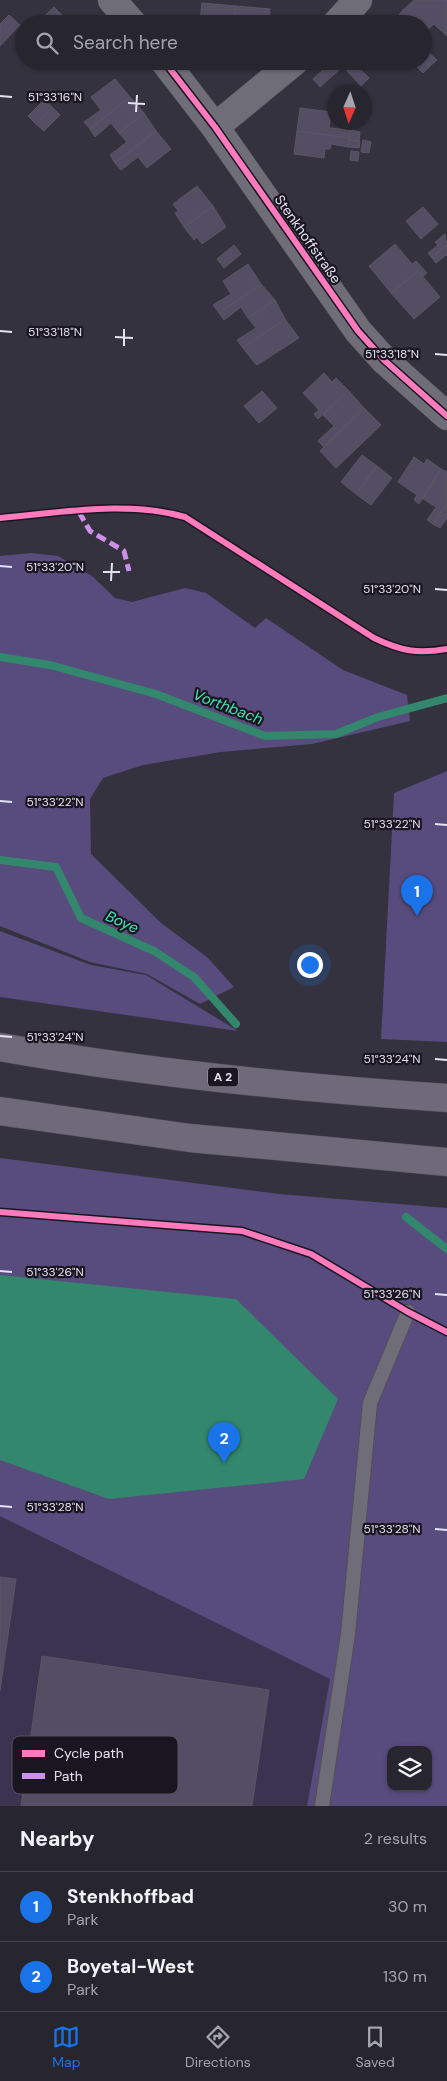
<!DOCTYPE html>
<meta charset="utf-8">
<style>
body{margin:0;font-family:"DM Sans",sans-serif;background:#2f2e36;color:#f1f3f6}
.controls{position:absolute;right:15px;bottom:15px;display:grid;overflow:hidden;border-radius:10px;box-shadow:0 1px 4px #0004}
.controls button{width:45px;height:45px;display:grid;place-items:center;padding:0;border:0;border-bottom:1px solid #43434a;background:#27262e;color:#f1f3f6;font:25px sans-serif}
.compass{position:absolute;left:327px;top:85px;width:45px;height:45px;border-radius:50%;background:#27262e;box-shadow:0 1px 4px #0004;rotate:183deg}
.you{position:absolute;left:309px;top:964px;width:18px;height:18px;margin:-12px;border:4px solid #fff;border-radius:50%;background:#1a73e8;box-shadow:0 0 0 8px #1a73e833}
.badge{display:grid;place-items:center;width:32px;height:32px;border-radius:50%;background:#1a73e8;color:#fff;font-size:16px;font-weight:700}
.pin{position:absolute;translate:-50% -41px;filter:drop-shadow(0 1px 2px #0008)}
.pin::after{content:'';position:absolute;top:26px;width:18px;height:15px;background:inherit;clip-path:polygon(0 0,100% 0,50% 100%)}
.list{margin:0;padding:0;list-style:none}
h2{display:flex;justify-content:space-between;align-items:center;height:65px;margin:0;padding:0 20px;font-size:21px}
h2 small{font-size:16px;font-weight:400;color:#a4a5aa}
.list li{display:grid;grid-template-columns:32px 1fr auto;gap:15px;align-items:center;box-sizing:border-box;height:70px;padding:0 20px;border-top:1px solid #43434a}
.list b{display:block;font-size:19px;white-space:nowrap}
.list p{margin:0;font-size:16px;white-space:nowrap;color:#a4a5aa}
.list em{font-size:16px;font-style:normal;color:#a4a5aa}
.icon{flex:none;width:28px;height:28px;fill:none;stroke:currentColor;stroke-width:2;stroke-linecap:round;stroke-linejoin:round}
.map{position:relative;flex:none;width:447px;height:1806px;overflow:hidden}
.search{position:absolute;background:#27262e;box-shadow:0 1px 4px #0004;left:15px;right:15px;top:15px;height:55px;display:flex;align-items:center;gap:12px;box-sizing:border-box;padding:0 18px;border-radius:28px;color:#a4a5aa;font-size:19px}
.sheet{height:205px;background:#27262e}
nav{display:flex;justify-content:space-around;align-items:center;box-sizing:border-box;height:70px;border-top:1px solid #43434a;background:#27262e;font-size:14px;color:#a4a5aa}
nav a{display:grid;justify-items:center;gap:2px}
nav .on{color:#1a73e8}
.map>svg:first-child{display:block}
.built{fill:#3a3450}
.green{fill:#574c7d;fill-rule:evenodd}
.water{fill:#33876d}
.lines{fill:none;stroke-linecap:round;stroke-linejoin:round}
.stream{stroke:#33876d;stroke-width:8}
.building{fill:#534e63;stroke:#595762}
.service-casing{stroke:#514f5a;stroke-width:16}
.minor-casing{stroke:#514f5a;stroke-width:29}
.motorway-casing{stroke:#514f5a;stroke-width:29}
.service{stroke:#6f6d77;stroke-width:14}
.minor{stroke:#6f6d77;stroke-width:28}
.motorway{stroke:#6e6a7a;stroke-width:28}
.quiet{stroke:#ce8fe9;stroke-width:5;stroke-dasharray:10 5;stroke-linecap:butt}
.cycleway-casing{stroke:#191621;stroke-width:9}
.cycleway{stroke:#fd7abc;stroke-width:6}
.ticks{fill:none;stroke:#e4e2f2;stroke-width:2}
.labels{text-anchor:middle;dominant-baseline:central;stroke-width:4.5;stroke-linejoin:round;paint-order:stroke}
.shield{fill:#191621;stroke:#a7a5b3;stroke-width:1}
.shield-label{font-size:12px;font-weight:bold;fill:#e4e2f2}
.street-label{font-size:14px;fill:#e4e2f2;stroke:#191621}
.water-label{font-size:15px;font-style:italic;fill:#40e9b8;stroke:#191621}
.key{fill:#191621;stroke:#565360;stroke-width:1}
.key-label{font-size:14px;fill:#e4e2f2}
.ticks-label{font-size:12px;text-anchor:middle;fill:#e4e2f2;stroke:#191621;stroke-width:4.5;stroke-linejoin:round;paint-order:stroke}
</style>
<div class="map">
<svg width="447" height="1806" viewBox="0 0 447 1806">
<rect width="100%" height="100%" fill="#34323e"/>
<path class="built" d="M0,1504L339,1632L307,1806H0Z"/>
<path class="green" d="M31,553L58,556L92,576L115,598L132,602L185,588L206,593L255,628L266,618L343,670L407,695L410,721L312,744L221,752L143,765L103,778L90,799L91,854L161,923L207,957L234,987L200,1004L147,974L90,962L0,926V556Z
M447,771V1042L381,1039L394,793Z
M0,931L91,965L146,975L238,1031L0,997Z
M0,1158L279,1194L447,1208V1806H307L330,1679L0,1516ZM391,1750H428V1787H391Z"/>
<path class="water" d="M0,1275L236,1299L338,1399L304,1479L109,1499L0,1460Z"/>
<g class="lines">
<path class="stream" d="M0,657L50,665L156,694L265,736L336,734L378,717L447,698
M0,860L56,867L81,918L154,951L194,977L236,1024
M406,1217L447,1249"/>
</g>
<path class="building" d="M414,0H447V36L434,24L425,32L423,24H416L402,11Z
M202,3L236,6L234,24L200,21Z
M236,6L270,9L269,24H234Z
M54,7L71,24H36Z
M402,11L416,24H393Z
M9,15L20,25L0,46V24Z
M424,48L437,60L430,66L423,60Z
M423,60L430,66L423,73L411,61Z
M333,61L340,69L320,87L313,79Z
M355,64L369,78L361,86L347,71Z
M115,79L130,97L90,129L84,122L101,110L91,97Z
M130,97L144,113L119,133L111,123L95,137L90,129Z
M44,100L52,107L36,124L28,116Z
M52,107L60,115L44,131L36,124Z
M300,108L331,112L329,128L350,130L349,138L297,131Z
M144,113L156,131L115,163L110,155L127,142L119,133Z
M350,130L360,132L359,141L349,140Z
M156,131L171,149L147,168L138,157L121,170L115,163Z
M297,131L349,138L348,147L331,144L330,149H325L324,158L294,154Z
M349,140L360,141L359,148L348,147Z
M363,140L371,142L369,153L361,152Z
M351,151L359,152L358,161L350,160Z
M197,186L213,206L184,227L175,213L178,211L173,204Z
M213,206L226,227L202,244L197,237L194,240L184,227Z
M423,207L438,224L421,239L406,221Z
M445,234L447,245L432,258L428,253L438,245L435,242Z
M395,244L412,264L416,261L427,273L423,276L418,271L391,293L369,266Z
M234,245L241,254L224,268L217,259Z
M447,245V256L446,255L436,263L432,258Z
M248,264L261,284L219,313L213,305L231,294L223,281Z
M418,271L440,297L414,319L391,293Z
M261,284L275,300L248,318L241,307L224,320L219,313Z
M275,300L285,319L243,348L237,340L256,328L248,318Z
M285,319L299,338L257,365L254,362L243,348Z
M324,373L332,382L336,378L348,390L318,419L314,414L319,410L303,393Z
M348,390L364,408L324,447L318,441L334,426L323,415Z
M262,391L277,408L259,423L244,406Z
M364,408L381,425L336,468L320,451Z
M362,455L377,466L356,494L341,482Z
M414,457L424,464L427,459L441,469L419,504L414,500L417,495L398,482Z
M377,466L392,478L371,505L356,494Z
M441,469L447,472V503L433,524L427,520L436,507L422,498Z
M447,503V518L440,528L433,524Z
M0,1577L16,1579L0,1691Z
M42,1656L269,1690L252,1806H21Z"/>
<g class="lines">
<g class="service-casing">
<path id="service" d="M322,1806L348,1634L370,1403L408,1312"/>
</g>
<g class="minor-casing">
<path id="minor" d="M112,0L133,24
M336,24L358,0
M164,61L215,127L358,331L384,360L447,416
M215,127L295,61"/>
</g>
<g class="motorway-casing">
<path id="motorway" d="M0,1047C145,1073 299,1088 447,1098
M0,1111L190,1138L447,1162"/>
</g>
<use href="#service" class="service"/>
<use href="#minor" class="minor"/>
<use href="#motorway" class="motorway"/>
<path class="quiet" d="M79,512L90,531L124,551L129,571"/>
<g class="cycleway-casing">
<path id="cycleway" d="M164,61L215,127L358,331L384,360L447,416
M0,518C60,513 126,500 185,517L374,638C401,651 417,654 447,649
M0,1212L242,1231L311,1254L408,1312L447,1332"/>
</g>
<use href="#cycleway" class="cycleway"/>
</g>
<path class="ticks" d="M0,96L12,97M128,103L145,104M136,112L137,95M0,331L12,332M115,337L133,338M124,346V329M435,354L447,355M0,566L12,567M103,572H120M111,581L112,563M435,589L447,590M0,801L12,802M435,824L447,825M0,1036L12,1037M435,1059L447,1060M0,1271L12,1272M435,1294L447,1295M0,1506L12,1507M435,1529L447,1530"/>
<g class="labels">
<rect class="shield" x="208" y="1067.5" width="30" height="19" rx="4"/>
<g class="shield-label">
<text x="223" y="1077">A 2</text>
</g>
<g class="street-label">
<text transform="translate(308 239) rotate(55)">Stenkhoffstraße</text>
</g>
<g class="water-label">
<text transform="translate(228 707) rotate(21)">Vorthbach</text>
<text transform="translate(122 922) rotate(24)">Boye</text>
</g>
</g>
<rect x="12" y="1736" width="166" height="58" rx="8" class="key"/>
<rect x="22" y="1750" width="23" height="7" fill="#fd7abc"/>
<rect x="22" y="1773" width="23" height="6" fill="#ce8fe9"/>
<g class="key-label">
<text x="54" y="1758">Cycle path</text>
<text x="54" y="1781">Path</text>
</g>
<g class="ticks-label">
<text x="55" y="101">51°33'16"N</text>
<text x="55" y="336">51°33'18"N</text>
<text x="392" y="358">51°33'18"N</text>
<text x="55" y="571">51°33'20"N</text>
<text x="392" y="593">51°33'20"N</text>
<text x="55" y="806">51°33'22"N</text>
<text x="392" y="828">51°33'22"N</text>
<text x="55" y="1041">51°33'24"N</text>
<text x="392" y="1063">51°33'24"N</text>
<text x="55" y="1276">51°33'26"N</text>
<text x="392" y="1298">51°33'26"N</text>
<text x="55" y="1511">51°33'28"N</text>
<text x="392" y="1533">51°33'28"N</text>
</g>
</svg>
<div class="controls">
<button><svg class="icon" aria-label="layers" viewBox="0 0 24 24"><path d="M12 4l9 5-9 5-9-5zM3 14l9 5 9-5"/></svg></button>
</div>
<svg class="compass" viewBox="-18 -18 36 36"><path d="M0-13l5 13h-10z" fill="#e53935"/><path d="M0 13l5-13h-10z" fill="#a4a5aa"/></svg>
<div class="you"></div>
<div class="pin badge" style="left:417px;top:916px">1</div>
<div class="pin badge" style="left:224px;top:1463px">2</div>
<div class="search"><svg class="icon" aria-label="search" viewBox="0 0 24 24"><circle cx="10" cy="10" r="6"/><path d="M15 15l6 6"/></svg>Search here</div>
</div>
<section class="sheet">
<h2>Nearby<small>2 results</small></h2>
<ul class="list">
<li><span class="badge">1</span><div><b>Stenkhoffbad</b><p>Park</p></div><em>30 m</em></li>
<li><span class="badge">2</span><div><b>Boyetal-West</b><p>Park</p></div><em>130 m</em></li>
</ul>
</section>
<nav>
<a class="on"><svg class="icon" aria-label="map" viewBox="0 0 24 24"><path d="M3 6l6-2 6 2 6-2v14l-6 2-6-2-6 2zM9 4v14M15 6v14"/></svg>Map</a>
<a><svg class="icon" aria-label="directions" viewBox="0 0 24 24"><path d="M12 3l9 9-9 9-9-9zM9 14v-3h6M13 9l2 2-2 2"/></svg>Directions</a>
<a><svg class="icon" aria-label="saved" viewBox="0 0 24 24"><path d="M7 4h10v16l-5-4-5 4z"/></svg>Saved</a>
</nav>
